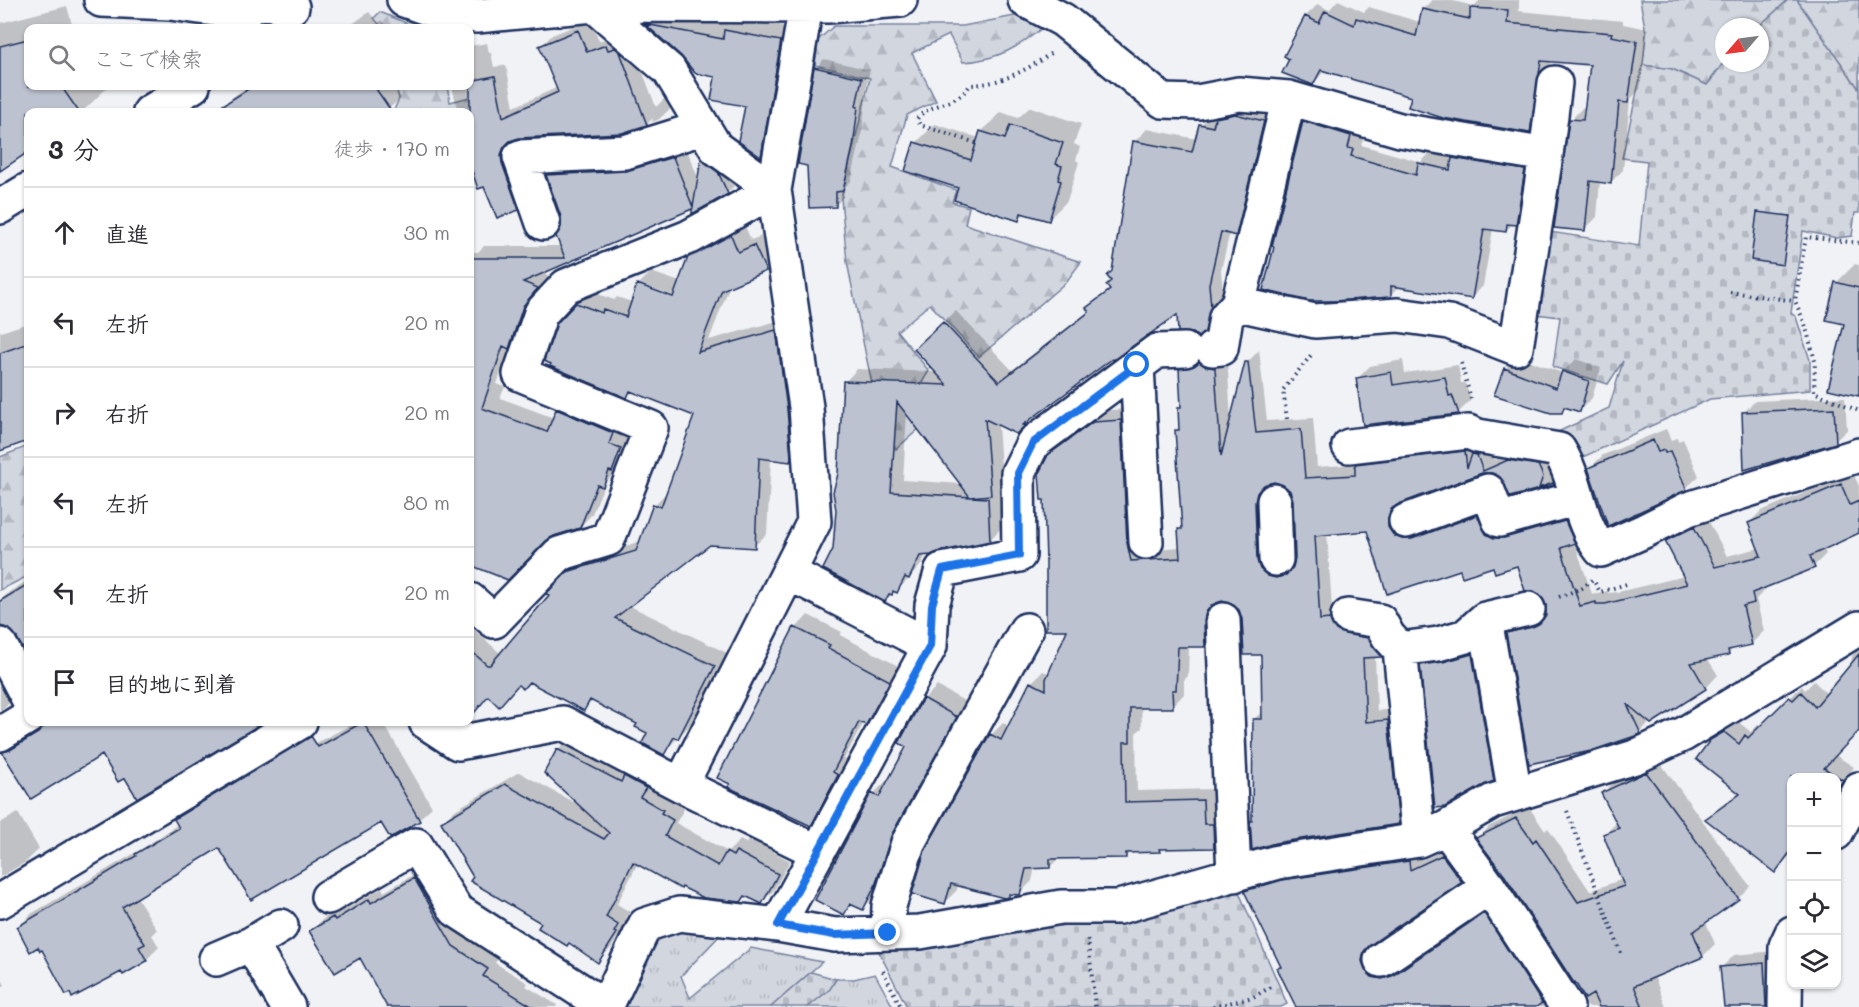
<!DOCTYPE html>
<html lang="ja">
<meta charset="utf-8">
<style>
body{margin:0;font-family:Mali,"Klee One",sans-serif;background:#f2f2f3;color:#2b2b33}
.controls{position:absolute;right:18px;bottom:18px;display:grid;overflow:hidden;border-radius:12px;box-shadow:0 2px 4px #0004}
.controls button{width:54px;height:54px;display:grid;place-items:center;padding:0;border:0;border-bottom:2px solid #e1e1e2;background:#fff;color:#2b2b33;font:30px sans-serif}
.compass{position:absolute;left:1715px;top:18px;width:54px;height:54px;border-radius:50%;background:#fff;box-shadow:0 2px 4px #0004;rotate:242deg}
.stop{position:absolute;width:18px;height:18px;margin:-14px;border:4px solid #1a73e8;border-radius:50%;background:#fff}
.stop.end{background:#1a73e8;border-color:#fff;box-shadow:0 2px 6px #0008}
.list{margin:0;padding:0;list-style:none}
h2{display:flex;justify-content:space-between;align-items:center;height:78px;margin:0;padding:0 24px;font-size:26px}
h2 small{font-size:20px;font-weight:400;color:#7c7c81}
.list li{display:grid;grid-template-columns:39px 1fr auto;gap:18px;align-items:center;box-sizing:border-box;height:90px;padding:0 24px;border-top:2px solid #e1e1e2}
.list b{display:block;font-size:22px;white-space:nowrap}
.list em{font-size:20px;font-style:normal;color:#7c7c81}
.icon{flex:none;width:33px;height:33px;fill:none;stroke:currentColor;stroke-width:2;stroke-linecap:round;stroke-linejoin:round}
.map{position:relative;flex:none;width:1859px;height:1007px;overflow:hidden}
.search{position:absolute;background:#fff;box-shadow:0 2px 4px #0004;left:24px;top:24px;width:450px;height:66px;display:flex;align-items:center;gap:15px;box-sizing:border-box;padding:0 21px;border-radius:12px;color:#7c7c81;font-size:22px}
.panel{position:absolute;background:#fff;box-shadow:0 2px 4px #0004;left:24px;top:108px;width:450px;height:618px;border-radius:12px}
.map>svg:first-child{display:block}
.grass{fill:url(#grass-tufts);stroke:#76829e;stroke-width:1.5}
.forest{fill:url(#forest-firs);stroke:#76829e;stroke-width:1.5}
.cemetery{fill:url(#cemetery-stones);stroke:#76829e;stroke-width:1.5}
.shadow{fill:#0003;fill-rule:evenodd}
.building{fill:#bcc2d0;stroke:#1b2f5e;stroke-width:1.5;fill-rule:evenodd}
.lines{fill:none;stroke-linecap:round;stroke-linejoin:round}
.minor-casing{stroke:#1b2f5e;stroke-width:38}
.path{stroke:#1b2f5e;stroke-width:4;stroke-dasharray:1.5 4.5;stroke-linecap:butt}
.minor{stroke:#fff;stroke-width:33}
.route{stroke:#1a73e8;stroke-width:8}
</style>
<div class="map">
<svg width="1859" height="1007" viewBox="0 0 1859 1007">
<defs>
<pattern id="grass-tufts" width="24" height="20" patternUnits="userSpaceOnUse" patternTransform="scale(1.5)"><rect width="24" height="20" fill="#d2d6df"/><path d="M3 7l-1-3M5 7V3M7 7l1-3M15 17l-1-3M17 17v-4M19 17l1-3" fill="none" stroke="#b4b8c2"/></pattern>
<pattern id="forest-firs" width="22" height="20" patternUnits="userSpaceOnUse" patternTransform="scale(1.5)"><rect width="22" height="20" fill="#d2d6df"/><path d="M5 1l3.5 6h-7zM16 11l3.5 6h-7z" fill="#b4b8c2"/></pattern>
<pattern id="cemetery-stones" width="16" height="16" patternUnits="userSpaceOnUse" patternTransform="scale(1.5)"><rect width="16" height="16" fill="#d2d6df"/><path d="M2 7V4a2 2 0 0 1 4 0v3zM10 15v-3a2 2 0 0 1 4 0v3z" fill="#b4b8c2"/></pattern>
</defs>
<rect width="100%" height="100%" fill="#f1f2f5"/>
<filter id="ink" filterUnits="userSpaceOnUse"><feTurbulence type="fractalNoise" baseFrequency=".0167" numOctaves="2"/><feDisplacementMap in="SourceGraphic" scale="12" xChannelSelector="R" yChannelSelector="G"/><feConvolveMatrix kernelMatrix="1 2 1 2 8 2 1 2 1" color-interpolation-filters="sRGB"/></filter>
<g filter="url(#ink)">
<path class="grass" d="M682,928L723,932L681,976L690,998L751,948L822,962L771,1007H617L650,934Z
M875,974L893,1007H808L830,989L836,979H854Z"/>
<path class="forest" d="M1640,0H1788L1758,27H1724V62L1707,85L1672,69L1643,65L1646,33Z
M1797,0H1859V89Z
M380,12L418,28H382L374,18Z
M1020,15L1046,25C1019,47 998,60 963,62L949,35L912,53L936,101L907,115L892,167L956,190L952,202L969,207L965,224L1081,262L1066,282L979,357L930,304L897,331L929,371L921,384L933,408L938,412L896,449L880,419L866,356L847,262L841,198L870,78L815,65L818,40L834,26H963Z
M396,86H447L450,102L470,97L480,119L470,121V112H393L399,99Z
M28,446V576L0,590V457Z"/>
<path class="cemetery" d="M1788,0H1797L1859,89V213H1855L1852,236L1837,238L1803,231L1791,313L1796,317L1810,360V390L1710,399L1572,462L1543,439L1609,408L1623,361L1608,384L1553,367L1560,317L1536,314L1544,231L1639,246L1647,161L1622,158L1643,65L1672,69L1707,85L1724,62L1760,63V27H1758Z
M1235,883L1287,1004L1281,1007H907L877,948Z
M811,972L836,979L830,989L808,1007H771Z"/>
<path class="shadow" d="M1338,0L1364,12L1369,7L1420,22L1423,9L1432,0H1449L1474,6L1480,0H1519V11L1623,21V24L1648,29L1640,89L1630,100L1623,170L1611,182L1600,181L1597,217L1584,230L1571,120L1583,107L1586,108L1591,64L1551,60L1542,119L1529,132L1325,70L1313,84L1291,58L1306,16L1318,4L1329,10Z
M67,6L73,28H28V86H105L107,88L82,112H28V150L9,163L0,162V23Z
M369,12L378,23L382,20L388,28H347Z
M659,12L731,25L739,17L793,28L773,142L761,155L747,105L717,75L682,55L647,24Z
M590,20L599,41L618,34L631,41L656,107L667,96L671,108L658,120L652,122L653,118L647,124L514,138L512,143L529,197L518,209L485,185L479,187L470,161V112H458L452,86H470V46L487,43L489,53H491L494,67L506,65L514,107L558,87L541,46L552,35Z
M824,59L870,70L864,98L866,99L861,138L851,181L844,188L843,197L835,206L816,68Z
M249,86H393L401,98L385,112H224L222,107L234,96Z
M1230,106L1276,108L1248,221L1235,234L1230,232L1221,270L1223,294L1217,318L1204,331L1178,313L1112,357L1034,415L1016,433L998,424L1002,481L998,486H1000L1002,527L990,540L926,554L921,565L909,579L885,600L835,549L845,382L857,369L938,372L928,336L956,311L1012,370L1090,310L1088,308L1111,288L1134,142L1147,129L1197,139L1201,125L1213,112ZM907,413L962,484L903,480Z
M1030,107L1081,124L1074,144L1080,147L1076,160L1079,162L1067,201L1048,220L1026,212L1018,220L960,187L916,143L935,124L979,138L982,131L1001,112L1018,118Z
M1315,111L1362,124L1358,137L1364,138L1361,145L1421,162L1431,152L1455,157L1465,147L1535,159L1527,212L1505,231L1493,229L1483,286L1472,297L1399,286L1390,295L1304,122Z
M685,145L699,180L702,160L714,147L740,180L727,193L694,211V207L542,273L549,276L535,292L521,334L511,344L497,384L505,387L500,398L554,418L557,410L570,398L633,436L624,458L618,465L615,473L605,483L592,514L580,527L546,539L508,578L470,564V252H478L484,246H561L562,217L548,175L560,163Z
M744,224L751,240L767,234L778,257L765,270L730,285L709,340L788,318L802,448L789,461L771,458L767,534L754,546L710,543L628,605L727,653L690,725L663,753L649,733L639,723L593,700L584,710L529,681L519,684L499,705L489,695L476,708L470,702V626L500,653L551,594L549,593L582,560L641,541L654,505L667,492L696,415L632,390L627,396L577,304L590,291L614,300L617,297L632,302L638,285L651,272L680,282L690,258L703,245ZM643,285L680,298L679,300L643,288Z
M1855,264L1859,265V395L1836,283Z
M28,323V440L0,450V330L1,332Z
M1259,350L1267,421L1313,418L1317,467L1357,464L1368,453L1489,443L1495,460L1521,449L1555,463L1550,478L1565,472L1553,484L1511,496L1501,476L1492,471L1481,472L1401,502L1400,514L1489,504L1577,509L1586,529L1574,541L1592,594L1608,591V593L1618,592L1685,576L1667,542L1679,529L1706,516L1727,556L1759,548L1749,523L1761,511L1853,473L1859,486V531L1824,548L1826,554L1814,566L1765,586L1766,589L1756,599L1764,631L1751,644L1734,648L1728,654L1707,658L1718,675L1706,688L1650,722L1640,732L1508,634L1520,622L1546,616L1548,605L1518,564L1461,568L1368,530L1327,533L1332,608H1342L1393,644L1381,656H1375L1377,711L1400,708L1410,811L1398,823L1254,820V719L1263,711L1262,654L1243,619L1240,610L1233,602L1222,600L1217,601L1216,608L1217,633L1205,645L1189,646L1188,676L1184,680V694L1172,707L1141,706L1142,728L1136,733L1137,791L1215,789L1226,834L1213,847H1162L1159,851L1130,852L1125,857H1060L1050,867H1035L1032,881L1019,894L1011,892L1008,896L958,885L957,890L945,902L991,735L1003,723L1009,726L1031,683L1043,671L1050,674L1069,629L1049,456L1062,443L1107,410L1133,409L1143,550L1181,547L1180,530L1183,526L1177,430L1180,427L1179,407L1182,405L1181,370L1193,357L1227,356L1231,420L1247,363ZM1476,450L1483,467H1480L1473,451ZM1274,481L1284,483L1291,490L1294,500L1296,558L1295,565L1289,566L1267,488L1268,482Z
M1518,356L1562,373L1576,359L1601,368L1592,398L1579,411L1567,406L1562,412L1505,369Z
M1403,360L1405,373L1458,365L1461,383H1465L1471,400L1458,413L1357,379L1370,366Z
M1845,397L1847,430L1835,441L1743,413L1755,401Z
M1666,429L1671,440L1677,438L1678,441L1683,439L1699,476L1686,488L1590,468L1603,455Z
M28,580V656L18,635L0,611V601L9,592Z
M808,615L842,632L840,635L902,668L878,710L865,723L864,722L844,759L850,762L823,811L810,824L720,777L796,628Z
M1481,645L1503,770L1493,780L1422,666L1432,656Z
M0,646L23,691L0,711Z
M1859,649V689L1851,666L1852,656Z
M1814,681L1828,695L1859,707V730L1835,755L1854,767L1836,794V778H1792V853L1775,871L1707,819L1718,808L1740,792L1711,741L1724,728L1737,721L1751,732L1758,725L1761,727L1802,686L1805,690Z
M937,686L968,703L876,895L863,908L853,904L843,914L817,899L873,794L886,781L889,782L908,746L924,699Z
M47,722H261L137,795L125,776L103,753L4,752L17,740L46,724Z
M356,722H383L432,807L419,819L382,821L219,846L137,897L157,930L152,935L159,947L146,960L122,970L43,948L19,927L31,914L145,847L178,824L176,819L188,807L310,734L316,743Z
M571,737L675,797L673,800L685,807L676,823L728,852L740,840L746,843L750,839L790,861L774,890L761,903L746,895L741,900L683,885L638,863L617,904L630,912L626,918L629,920L611,948L598,961L475,877L443,822L455,810L519,772L582,807L546,773L558,750Z
M1659,761L1750,886L1738,898L1706,922L1715,944L1703,956L1654,976L1666,1007H1587L1584,996L1506,876L1478,838L1490,826L1529,807L1545,831L1548,828L1590,891L1623,879L1605,834L1617,822L1603,793L1615,781Z
M18,813L39,849L26,862L0,877V823Z
M1455,844L1473,869L1461,881L1376,939L1374,948L1395,967L1405,964L1496,902L1565,1007H1309L1279,969L1282,966L1246,891L1258,879L1421,849L1422,860Z
M427,867L500,956L495,963L528,983L526,986L557,1005L556,1007H389L360,956L311,931L324,918L346,905L348,908L382,888L384,892Z
M1775,951L1780,1007H1725L1722,967L1734,955Z
M0,976L5,985L0,989Z"/>
<path class="building" d="M1470,8L1508,10L1507,23L1612,33L1611,36L1637,41L1628,103L1619,102L1611,184L1590,181L1585,231L1554,228L1569,119L1583,120L1590,65L1541,61L1530,133L1443,118L1408,107L1411,97L1321,70L1313,85L1282,73L1289,59L1284,56L1305,16L1319,23L1325,11L1354,25L1356,18L1416,36L1422,9L1470,19Z
M645,24L723,39L724,30L781,41L761,157L738,141L745,106L711,100L715,77L695,73L681,56Z
M578,30L587,52L606,45L608,50L615,48L620,52L647,125L622,133L519,138L510,141L504,147L501,155L502,163L519,210L497,218L484,187L478,189L470,165V81L495,76L503,117L558,92L539,46Z
M28,39V86H61L79,112H28V152L0,171V46Z
M814,67L862,78L856,106L858,107L853,147L843,191L836,192V207L809,208L807,166L798,164Z
M253,86H374L392,112H212Z
M1235,114L1264,121L1236,236L1221,232L1209,284L1211,307L1205,332L1198,337L1193,333L1178,332L1177,315L1113,360L1112,359L1023,425H1026L1016,434L985,419L991,495L970,497L897,402L891,492L988,498L990,541L938,552L931,555L920,556L909,579L905,577L897,593L893,591L892,595L889,594L885,602L823,569L833,549L836,510L833,492L838,474L843,381L947,385L914,349L943,322L999,382L1089,312L1086,308L1110,290L1106,285L1111,281L1107,276L1112,271L1133,141L1192,152L1199,124L1213,127L1215,118Z
M1303,121L1351,136L1348,148L1353,149L1351,156L1416,175L1418,163L1450,170L1452,158L1525,170L1516,225L1507,224L1506,232L1484,229L1472,299L1391,286V297L1334,301H1309L1263,290L1274,247L1272,246Z
M1010,125L1063,143L1056,164L1062,166L1058,180L1061,181L1049,221L1021,213L1019,221L954,200L958,188L905,171L914,142L971,160L980,131L1005,139Z
M673,157L693,207L701,159L718,172L728,194L692,214V209L523,282L538,288L523,306L509,349L503,346L482,408L547,432L556,409L613,433L609,444L621,448L612,472L609,471L603,487L597,485L580,528L554,536L546,541L508,580L470,565V258H565L556,236L561,227V217L546,175L626,171Z
M1757,212L1790,216L1783,265L1751,260Z
M731,235L738,252L754,245L766,271L722,290L698,352L776,330L787,409L791,457L790,462L759,458L755,548L710,545L615,618L715,666L678,739L674,737L664,755L642,743L647,733L635,727L637,724L590,700L584,711L529,682L523,689L518,685L499,707L488,696L470,718V650L487,665H490L549,595L546,594L567,572L636,551L653,504L661,507L694,416L630,391L627,398L550,366L551,364L544,361L557,323L576,303L602,313L603,309L626,317L637,284L673,297L688,257Z
M1835,282L1859,288V396L1828,389L1844,324L1826,320Z
M28,343V441L0,451V353Z
M1199,362L1205,366L1215,368L1221,456L1245,362H1248L1256,433L1301,429L1305,478L1355,475V464L1465,451L1467,468L1472,454L1477,455L1483,471L1508,460L1538,465L1543,476L1539,488L1553,483L1554,485L1510,497L1500,477L1492,473H1482L1399,504L1391,509L1388,518V527L1394,536L1402,539H1412L1477,515L1486,534L1494,538H1504L1565,521L1575,543L1561,548L1580,606L1596,602V604H1605L1687,584L1665,541L1694,527L1715,567L1761,556L1748,523L1841,484L1850,505L1859,501V533L1810,556L1815,568L1752,593L1754,603L1743,606L1752,645L1728,650L1729,655L1691,663L1706,689L1651,724L1627,704L1641,734L1591,751L1529,764L1506,633L1532,627L1540,623L1546,615V605L1541,596L1534,591H1525L1517,566L1495,573L1493,567L1462,577L1460,570L1387,594L1367,531L1315,536L1320,620L1330,619L1336,630L1345,634L1368,638L1382,657L1363,658L1366,722L1388,720L1399,824L1275,843L1252,850L1250,821H1252L1253,719H1262L1261,655H1244L1242,619L1239,610L1232,604L1222,601L1212,605L1206,612L1204,621L1205,647H1178L1176,690H1172L1173,708H1130V742H1124L1125,802L1203,800L1204,824H1213L1214,848L1159,849L1160,852L1126,853V858L1050,859V868L1026,869L1020,895L1009,894V897L1004,898L951,884L945,904L912,894L925,850L990,734L1001,740L1030,682L1046,690V679L1067,630H1046V562L1044,500H1041L1039,473L1048,455L1093,422L1121,420L1127,543L1131,561L1180,558L1178,529H1182L1175,430H1179L1178,407H1181L1179,369L1194,366ZM1274,482L1283,485L1290,491L1293,500L1295,558L1293,567L1286,575L1276,578L1268,576L1260,569L1257,560L1255,502L1257,493L1264,485Z
M1504,368L1556,388L1562,371L1589,381L1580,412L1564,407L1562,413H1551L1494,395Z
M1391,372L1393,385L1445,377L1449,396L1452,395L1459,414L1363,425L1356,378Z
M1834,408L1836,443L1744,470L1742,412Z
M1653,440L1658,452L1664,450L1665,453L1670,451L1687,490L1608,526L1588,468Z
M28,584V659L16,636L9,629L0,626V601Z
M794,627L830,645L828,648L890,681L866,725L859,722L833,772L838,775L811,826L728,787L730,784L717,778Z
M1472,654L1494,781L1484,785L1445,807L1435,808L1420,665L1443,662Z
M1859,654V731L1824,768L1843,780L1836,792V777H1791V851L1775,873L1705,819L1740,794L1696,759L1710,740L1724,732L1739,744L1745,735L1748,738L1789,697L1793,700L1801,692L1815,707Z
M923,698L957,717L892,834L875,886L863,910L850,904L844,915L815,900L871,793L879,797L906,747L899,743Z
M46,722H264L137,798L125,778L118,782L102,755L31,799L2,752L10,750L38,733L44,726Z
M363,722L420,821L390,838L381,823L251,900L219,848L122,907L145,944L139,947L147,961L123,975L121,972L72,998L70,993L66,995L42,950L40,951L38,947L30,952L17,927L136,856L135,854L179,828L174,819L311,736L318,747Z
M557,749L621,782L624,776L646,788L640,797L663,810L661,813L673,820L665,836L718,866L726,852L733,856L736,851L778,874L762,904L745,896L741,902L704,898L682,887L681,889L633,862L606,917L618,925L614,932L617,933L598,963L569,943L567,946L538,928L541,923L470,881L473,877L441,822L505,784L604,839L609,833L544,773Z
M1646,772L1739,899L1693,932L1703,957L1634,986L1643,1007H1599L1593,994L1585,999L1575,982L1574,983L1505,876L1476,838L1516,818L1533,842L1536,839L1578,902L1624,886L1603,834L1619,828L1601,793Z
M1442,855L1462,882L1370,945L1364,951L1362,961L1366,971L1372,977L1382,979L1392,976L1484,913L1542,1003L1536,1007H1296L1277,968L1281,967L1244,891L1282,880L1409,861L1410,870Z
M414,878L453,946L488,969L483,976L533,1007H387L360,958L335,973L309,931L333,917L335,920L369,899L371,903Z
M1764,963L1766,1007H1724L1720,967Z"/>
<g class="lines">
<g class="minor-casing">
<path id="minor" d="M101,0L170,3L243,13L259,2L292,7
M404,0L441,13L477,16L594,5L828,6L900,0
M1025,0L1063,20L1163,101L1198,102L1239,94L1289,98L1400,130L1546,155L1516,348L1449,322L1398,315L1315,321L1238,304L1289,98
M594,5L669,70L716,148L774,190L806,407L814,522L681,785
M150,112L193,86
M1546,155L1555,83
M0,207L28,190
M543,223L520,157L625,152L702,128
M1212,349L1221,348L1226,317L1238,304
M1137,365L1146,542
M1349,446L1468,432L1478,436L1559,450C1578,481 1578,521 1601,550L1644,531L1688,509L1859,455
M1274,501L1276,559
M1406,521L1488,491L1499,520L1577,498
M789,573L930,646
M470,600L494,621L559,554L608,539L651,428L520,374L541,313L566,286L689,237L774,190L806,6
M1348,616L1380,621L1388,636L1400,649L1438,644L1466,636L1485,619L1528,609
M1485,619L1515,794
M1223,620L1234,875
M0,645L28,698
M1400,649L1419,840
M426,722L458,743L563,723L681,785L818,852
M0,734L28,717
M1446,828L1489,887L1567,1007
M1836,833L1859,789
M328,897L416,845L456,910L606,1007
M0,901L300,722
M778,925L930,646L932,605L942,570L1019,555L1018,473L1033,443L1157,351L1185,350
M888,933L889,906L908,843L1026,630
M251,944L288,1007
M216,959L251,944L281,926
M1381,960L1489,887
M606,1007L645,925L679,914L778,925L835,935L920,932L1061,907H1119L1278,862L1419,840L1446,828L1493,801L1635,757L1684,734L1859,628
M1785,1007L1786,946L1792,933"/>
</g>
<path class="path" d="M976,143L920,125L917,119C929,102 956,107 970,85C1002,84 1027,70 1053,52
M1859,243L1806,237L1795,301L1805,324L1815,361L1814,392L1859,411
M1730,292L1795,301
M1461,363L1471,399
M1287,419L1283,390L1312,354
M1595,583L1600,592L1630,583
M1559,597L1582,588L1592,580
M1567,811L1621,953
M1088,939L1095,1007
M883,971L901,1007
M1213,1007L1253,997L1271,987"/>
<use href="#minor" class="minor"/>
</g>
</g>
<g class="lines" filter="url(#ink)">
<path class="route" d="M888,933L834,935L778,925L930,646L932,605L942,570L1019,555L1018,473L1033,443L1137,365"/>
</g>
</svg>
<div class="controls">
<button>+</button>
<button>−</button>
<button><svg class="icon" aria-label="locate" viewBox="0 0 24 24"><circle cx="12" cy="12" r="6"/><path d="M12 2v4M12 18v4M2 12h4M18 12h4"/></svg></button>
<button><svg class="icon" aria-label="layers" viewBox="0 0 24 24"><path d="M12 4l9 5-9 5-9-5zM3 14l9 5 9-5"/></svg></button>
</div>
<svg class="compass" viewBox="-18 -18 36 36"><path d="M0-13l5 13h-10z" fill="#e53935"/><path d="M0 13l5-13h-10z" fill="#7c7c81"/></svg>
<div class="stop" style="left:1137px;top:365px"></div>
<div class="stop end" style="left:888px;top:933px"></div>
<div class="search"><svg class="icon" aria-label="search" viewBox="0 0 24 24"><circle cx="10" cy="10" r="6"/><path d="M15 15l6 6"/></svg>ここで検索</div>
<section class="panel">
<h2>3 分<small>徒歩 · 170 m</small></h2>
<ul class="list">
<li><svg class="icon" aria-label="ahead" viewBox="0 0 24 24"><path d="M12 20V5M6 11l6-6 6 6"/></svg><div><b>直進</b></div><em>30 m</em></li>
<li><svg class="icon" aria-label="left" viewBox="0 0 24 24"><path d="M17 20v-9H6M10 6l-5 5 5 5"/></svg><div><b>左折</b></div><em>20 m</em></li>
<li><svg class="icon" aria-label="right" viewBox="0 0 24 24"><path d="M7 20v-9h11M14 6l5 5-5 5"/></svg><div><b>右折</b></div><em>20 m</em></li>
<li><svg class="icon" aria-label="left" viewBox="0 0 24 24"><path d="M17 20v-9H6M10 6l-5 5 5 5"/></svg><div><b>左折</b></div><em>80 m</em></li>
<li><svg class="icon" aria-label="left" viewBox="0 0 24 24"><path d="M17 20v-9H6M10 6l-5 5 5 5"/></svg><div><b>左折</b></div><em>20 m</em></li>
<li><svg class="icon" aria-label="arrive" viewBox="0 0 24 24"><path d="M6 21V4h12l-3 4 3 4H6"/></svg><div><b>目的地に到着</b></div></li>
</ul>
</section>
</div>
